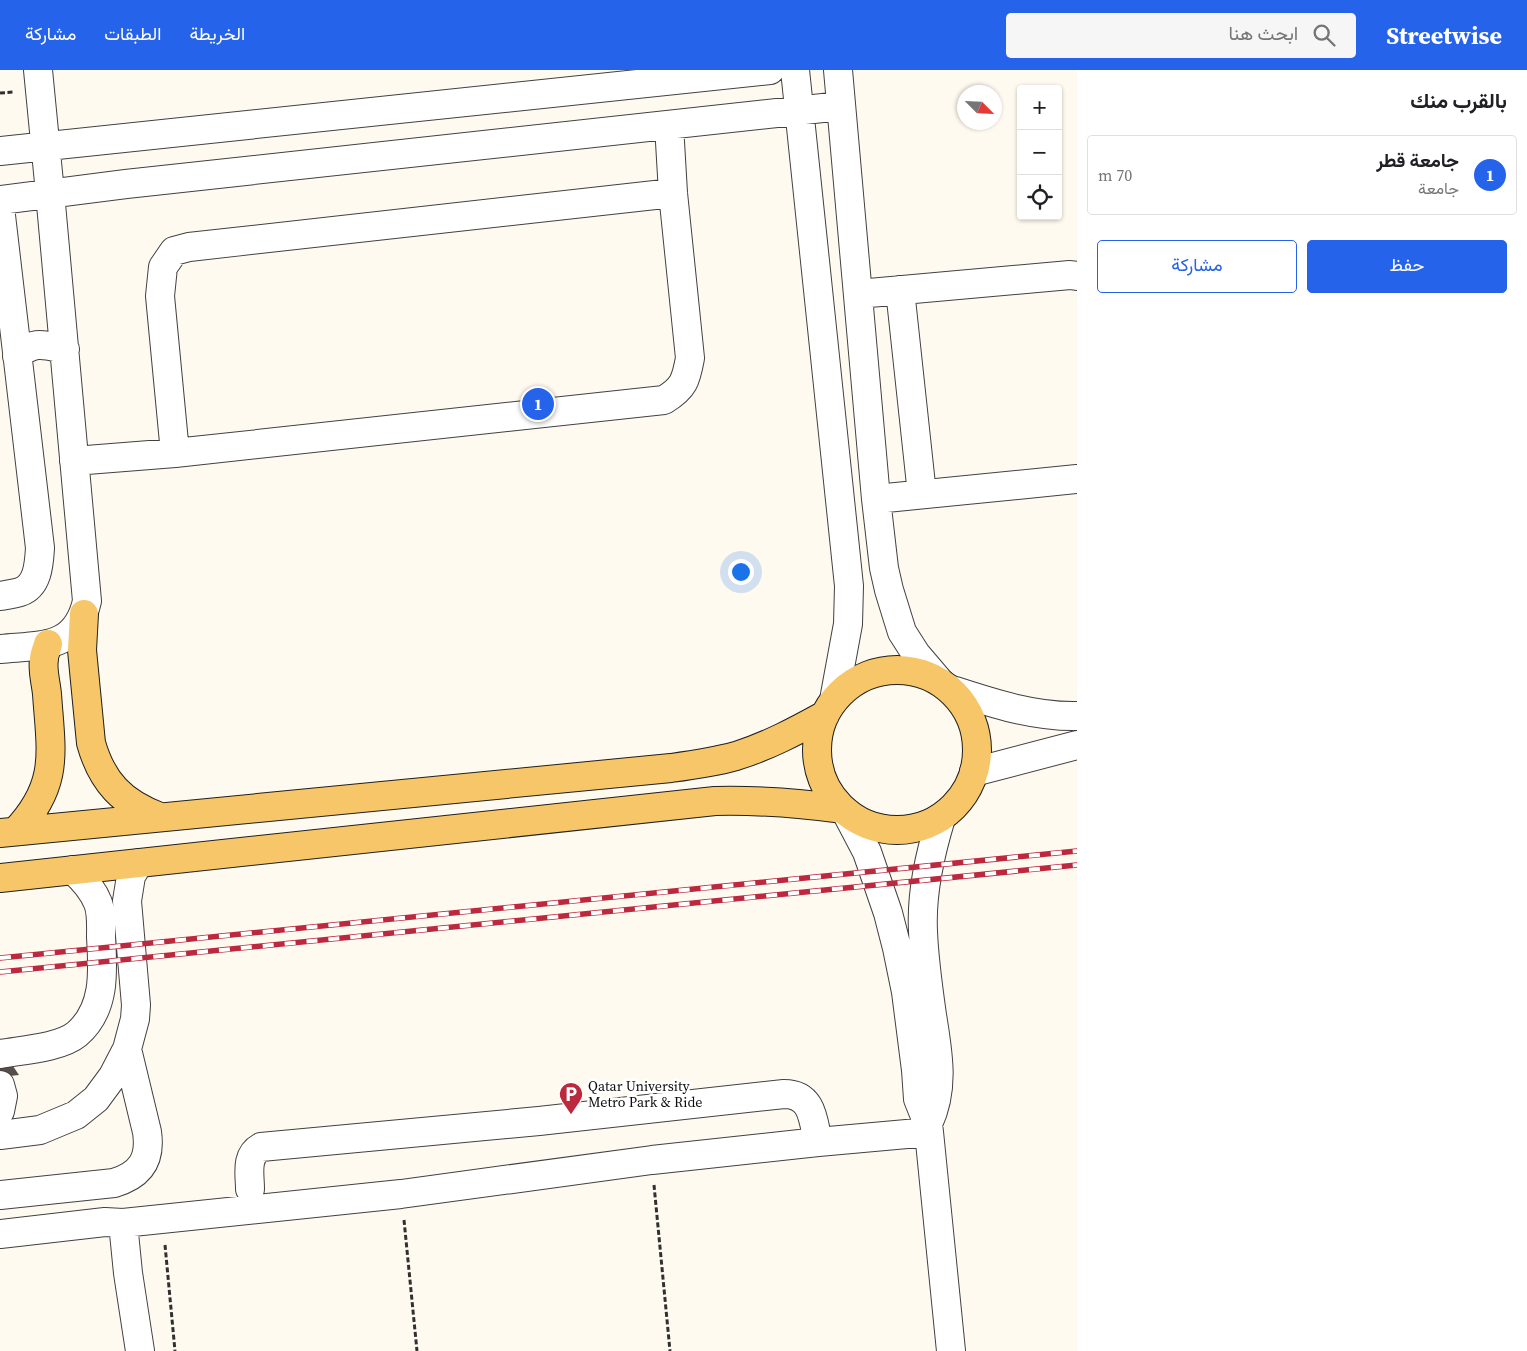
<!DOCTYPE html>
<html lang="ar">
<meta charset="utf-8">
<style>
body{margin:0;font-family:"Source Serif 4",Vazirmatn,serif;background:#f6f6f6;color:#202124;direction:rtl}
.controls{position:absolute;right:15px;top:15px;display:grid;overflow:hidden;border-radius:5px;box-shadow:0 1px 4px #0004}
.controls button{width:45px;height:45px;display:grid;place-items:center;padding:0;border:0;border-bottom:1px solid #e0e0e0;background:#fff;color:#202124;font:25px sans-serif}
.compass{position:absolute;left:957px;top:15px;width:45px;height:45px;border-radius:50%;background:#fff;box-shadow:0 1px 4px #0004;rotate:114deg}
.you{position:absolute;left:740px;top:501px;width:18px;height:18px;margin:-12px;border:4px solid #fff;border-radius:50%;background:#1a73e8;box-shadow:0 0 0 8px #1a73e833}
.badge{display:grid;place-items:center;width:32px;height:32px;border-radius:50%;background:#2563eb;color:#fff;font-size:16px;font-weight:700}
.pin{position:absolute;translate:-50% -50%;border:2px solid #fff;box-shadow:0 1px 5px #0006}
.list{margin:0;padding:0;list-style:none}
h2{display:flex;justify-content:space-between;align-items:center;height:65px;margin:0;padding:0 20px;font-size:21px}
h2 small{font-size:16px;font-weight:400;color:#757577}
.list li{display:grid;grid-template-columns:32px 1fr auto;gap:15px;align-items:center;box-sizing:border-box;height:80px;margin:0 10px 10px;padding:0 10px;border:1px solid #e0e0e0;border-radius:5px}
.list b{display:block;font-size:19px;white-space:nowrap}
.list p{margin:0;font-size:16px;white-space:nowrap;color:#757577}
.list em{font-size:16px;font-style:normal;color:#757577}
.actions{display:flex;gap:10px;padding:15px 20px}
.actions a{flex:1;padding:11px 0;border:1px solid #2563eb;border-radius:5px;text-align:center;font-size:18px;color:#2563eb}
.actions .main{background:#2563eb;color:#fff}
.icon{flex:none;width:28px;height:28px;fill:none;stroke:currentColor;stroke-width:2;stroke-linecap:round;stroke-linejoin:round}
.map{position:relative;flex:none;width:1077px;height:1281px;overflow:hidden;direction:ltr}
header{display:flex;align-items:center;gap:30px;box-sizing:border-box;height:70px;padding:0 25px;background:#2563eb;color:#fff}
header strong{font-size:24px}
nav{display:flex;gap:28px;margin-inline-start:auto;font-size:18px}
.search{width:350px;height:45px;background:#f6f6f6;display:flex;align-items:center;gap:12px;box-sizing:border-box;padding:0 18px;border-radius:5px;color:#757577;font-size:19px}
main{display:flex}
aside{flex:1;background:#fff}
.map>svg:first-child{display:block}
.building{fill:#574e4b}
.lines{fill:none;stroke-linecap:round;stroke-linejoin:round}
.minor-casing{stroke:#414141;stroke-width:30}
.major-casing{stroke:#1f1f1f;stroke-width:30}
.path{stroke:#303030;stroke-width:3;stroke-dasharray:5 2.5;stroke-linecap:butt}
.minor{stroke:#fff;stroke-width:28}
.major{stroke:#f6c669;stroke-width:28}
.rail-casing{stroke:#bc283d;stroke-width:5.5}
.rail{stroke:#fff;stroke-width:4;stroke-dasharray:11;stroke-linecap:butt}
.labels{text-anchor:middle;dominant-baseline:central;stroke-width:5;stroke-linejoin:round;paint-order:stroke}
.poi-label{font-size:14px;fill:#0e0e0e;stroke:#fff;text-anchor:start}
</style>
<header>
<strong>Streetwise</strong>
<div class="search"><svg class="icon" aria-label="search" viewBox="0 0 24 24"><circle cx="10" cy="10" r="6"/><path d="M15 15l6 6"/></svg>ابحث هنا</div>
<nav><a>الخريطة</a><a>الطبقات</a><a>مشاركة</a></nav>
</header>
<main>
<aside>
<h2>بالقرب منك<small></small></h2>
<ul class="list">
<li><span class="badge">1</span><div><b>جامعة قطر</b><p>جامعة</p></div><em>70 m</em></li>
</ul>
<div class="actions"><a class="main">حفظ</a><a>مشاركة</a></div>
</aside>
<div class="map">
<svg width="1077" height="1281" viewBox="0 0 1077 1281">
<rect width="100%" height="100%" fill="#fffaf0"/>
<path class="building" d="M0,977L19,1005L0,1007Z"/>
<g class="lines">
<g class="minor-casing">
<path id="minor" d="M795,0L849,516L848,554L834,630
M838,0L876,429L884,498L889,520L902,562L916,584L939,611
M0,81L770,0
M0,130L126,114L841,36
M0,137L40,478C39,494 38,516 20,522C13,524 6,525 0,526
M900,220L922,424
M858,224L1070,205L1077,206
M17,286C34,270 44,275 65,279
M175,383L160,226L163,197L174,181L189,177L673,123
M74,391L175,383L664,330C684,318 686,310 690,288L673,123L669,55
M876,429L1077,409
M0,579C41,575 76,580 87,531L50,123L38,0
M952,620C992,633 1034,647 1077,646
M974,702L1077,675
M846,742L867,782L888,843L897,878L906,922L916,1000L918,1029L928,1054L929,1062L951,1281
M0,984C22,980 60,978 77,964C106,939 103,901 101,867C101,857 102,843 98,833C93,820 83,809 73,800
M0,1015L3,1026L0,1041
M928,1054C945,1018 938,983 932,945C928,917 924,889 923,861C921,822 930,784 941,748
M0,1065L40,1060L76,1045L96,1029L113,1006L127,979L135,949L136,935L127,831L131,806L139,793
M250,1119C250,1104 245,1086 261,1077L539,1051L784,1024C813,1024 813,1050 818,1072
M0,1125L114,1113C141,1105 151,1089 147,1062L127,979
M123,1153L128,1203L140,1281
M0,1164L105,1152L123,1153L401,1124L652,1090L818,1072L929,1062"/>
</g>
<g class="major-casing">
<path id="major" d="M84,544L82,580L91,673C102,712 122,733 160,747
M817 680a80 80 0 1 1 160 0a80 80 0 1 1-160 0Z
M16,761C60,714 51,682 47,624C46,613 42,600 44,589C44,584 47,579 48,574
M0,763L671,698C693,695 715,692 736,686C768,676 796,661 825,645
M0,808L715,731C759,730 799,733 842,739"/>
</g>
<path class="path" d="M0,23L14,22
M654,1115L670,1281
M404,1150L417,1281
M165,1175L175,1281"/>
<use href="#minor" class="minor"/>
<use href="#major" class="major"/>
<g class="rail-casing">
<path id="rail" d="M0,888L1077,781
M0,902L1077,795"/>
</g>
<use href="#rail" class="rail"/>
</g>
<defs>
<g id="parking-pin" transform="scale(1.25)"><path d="M0 17L-7.5 6A9.5 9.5 0 1 1 7.5 6Z" fill="#bc283d" stroke="#fff"/><path d="M-3.5-5.5H1a3.5 3.5 0 0 1 0 7H-1V5.5H-3.5ZM-1-3.4V-.6H.8a1.4 1.4 0 0 0 0-2.8Z" fill="#fff"/></g>
</defs>
<g fill-rule="evenodd">
<use href="#parking-pin" x="571" y="1024"/>
</g>
<g class="labels">
<g class="poi-label">
<text x="588" y="1016">Qatar University<tspan x="588" dy="16">Metro Park &amp; Ride</tspan></text>
</g>
</g>
</svg>
<div class="controls">
<button>+</button>
<button>−</button>
<button><svg class="icon" aria-label="locate" viewBox="0 0 24 24"><circle cx="12" cy="12" r="6"/><path d="M12 2v4M12 18v4M2 12h4M18 12h4"/></svg></button>
</div>
<svg class="compass" viewBox="-18 -18 36 36"><path d="M0-13l5 13h-10z" fill="#e53935"/><path d="M0 13l5-13h-10z" fill="#757577"/></svg>
<div class="you"></div>
<div class="pin badge" style="left:538px;top:334px">1</div>
</div>
</main>
